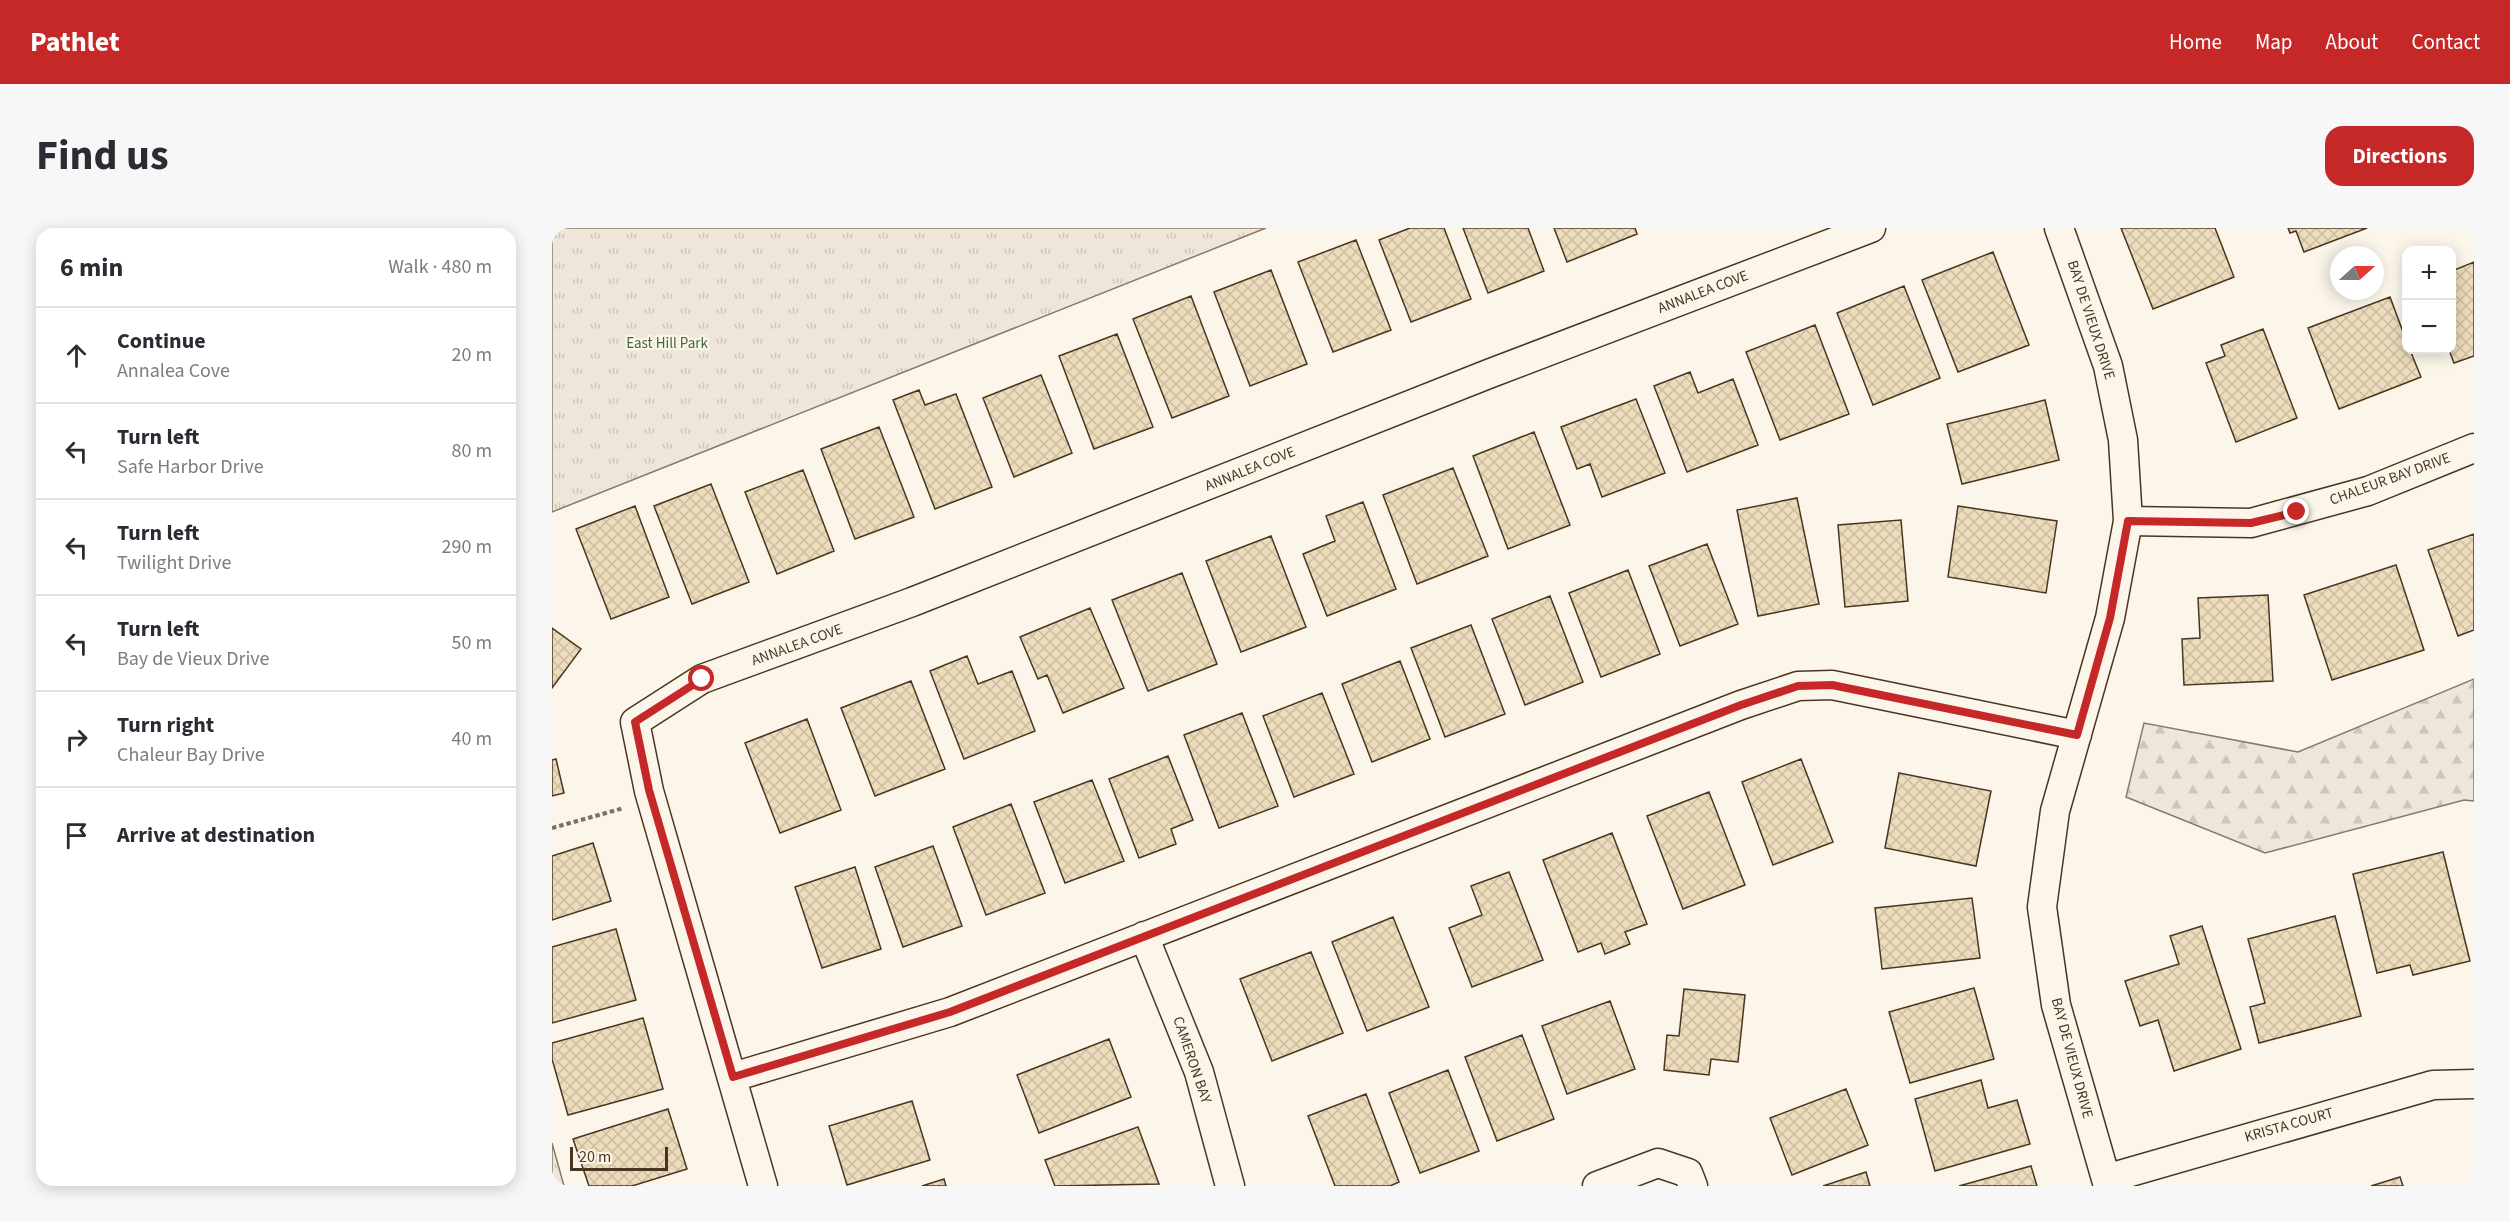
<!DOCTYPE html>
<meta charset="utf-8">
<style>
body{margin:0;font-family:"Source Sans 3",sans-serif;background:#f7f7f7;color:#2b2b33}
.controls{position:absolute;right:18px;top:18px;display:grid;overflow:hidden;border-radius:12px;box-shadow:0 3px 15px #0003}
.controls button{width:54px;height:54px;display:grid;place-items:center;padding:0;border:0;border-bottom:2px solid #e1e1e2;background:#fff;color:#2b2b33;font:30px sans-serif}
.compass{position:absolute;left:1778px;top:18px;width:54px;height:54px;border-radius:50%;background:#fff;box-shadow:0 3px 15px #0003;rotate:69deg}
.scale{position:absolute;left:18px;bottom:15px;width:98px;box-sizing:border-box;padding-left:6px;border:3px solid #4a3520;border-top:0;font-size:16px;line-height:21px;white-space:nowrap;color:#4a3520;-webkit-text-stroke:4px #fbf6e9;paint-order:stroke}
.stop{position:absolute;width:18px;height:18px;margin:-14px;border:4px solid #c62828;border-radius:50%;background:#fff}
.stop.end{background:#c62828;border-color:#fff;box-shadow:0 2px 6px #0008}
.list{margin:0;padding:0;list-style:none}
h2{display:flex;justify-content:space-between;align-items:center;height:78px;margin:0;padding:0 24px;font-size:26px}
h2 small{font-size:20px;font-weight:400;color:#7c7c81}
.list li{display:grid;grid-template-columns:39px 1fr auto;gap:18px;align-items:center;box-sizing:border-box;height:96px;padding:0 24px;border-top:2px solid #e1e1e2}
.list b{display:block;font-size:22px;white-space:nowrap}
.list p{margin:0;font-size:20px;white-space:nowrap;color:#7c7c81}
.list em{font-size:20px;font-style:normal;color:#7c7c81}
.icon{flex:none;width:33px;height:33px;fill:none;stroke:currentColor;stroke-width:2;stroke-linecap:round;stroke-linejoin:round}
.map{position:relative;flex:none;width:1922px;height:958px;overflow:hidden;border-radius:18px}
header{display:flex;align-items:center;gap:36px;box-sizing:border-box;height:84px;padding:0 30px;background:#c62828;color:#fff}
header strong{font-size:28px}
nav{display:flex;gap:33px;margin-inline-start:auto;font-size:21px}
.intro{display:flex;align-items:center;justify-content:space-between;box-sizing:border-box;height:144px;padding:0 36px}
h1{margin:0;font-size:42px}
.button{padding:15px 27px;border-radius:18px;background:#c62828;color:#fff;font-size:21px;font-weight:700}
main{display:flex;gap:36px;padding:0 36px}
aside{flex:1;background:#fff;border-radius:18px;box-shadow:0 3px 15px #0003}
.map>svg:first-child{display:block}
.forest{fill:url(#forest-firs);stroke:#887966;stroke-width:1.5}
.park{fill:url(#park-tufts);stroke:#887966;stroke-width:1.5}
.building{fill:url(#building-cross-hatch);stroke:#4a3520;stroke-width:1.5}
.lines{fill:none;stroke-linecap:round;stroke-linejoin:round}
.street-casing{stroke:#4a3520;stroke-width:31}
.path{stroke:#7f6f5c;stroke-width:4;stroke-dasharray:4.5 3;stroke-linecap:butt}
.street{stroke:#fbf6e9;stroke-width:28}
.route{stroke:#c62828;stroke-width:8}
.labels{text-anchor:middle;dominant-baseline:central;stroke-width:4.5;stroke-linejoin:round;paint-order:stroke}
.street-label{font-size:15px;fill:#4a3520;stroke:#fbf6e9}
.park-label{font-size:15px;fill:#436837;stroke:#fbf6e9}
</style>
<header>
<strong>Pathlet</strong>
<nav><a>Home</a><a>Map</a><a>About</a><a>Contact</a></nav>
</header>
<div class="intro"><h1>Find us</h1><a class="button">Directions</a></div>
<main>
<aside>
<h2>6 min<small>Walk · 480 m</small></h2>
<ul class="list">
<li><svg class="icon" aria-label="ahead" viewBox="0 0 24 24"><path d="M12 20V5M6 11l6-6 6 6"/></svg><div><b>Continue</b><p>Annalea Cove</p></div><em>20 m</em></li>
<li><svg class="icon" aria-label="left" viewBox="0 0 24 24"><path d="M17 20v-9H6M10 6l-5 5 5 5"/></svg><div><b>Turn left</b><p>Safe Harbor Drive</p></div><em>80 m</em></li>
<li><svg class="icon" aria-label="left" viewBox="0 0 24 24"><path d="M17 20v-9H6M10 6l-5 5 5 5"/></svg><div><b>Turn left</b><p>Twilight Drive</p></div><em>290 m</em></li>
<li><svg class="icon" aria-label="left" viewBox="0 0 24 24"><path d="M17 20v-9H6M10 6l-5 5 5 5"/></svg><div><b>Turn left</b><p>Bay de Vieux Drive</p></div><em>50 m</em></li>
<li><svg class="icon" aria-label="right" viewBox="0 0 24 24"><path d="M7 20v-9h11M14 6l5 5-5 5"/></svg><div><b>Turn right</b><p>Chaleur Bay Drive</p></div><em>40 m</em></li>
<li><svg class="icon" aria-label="arrive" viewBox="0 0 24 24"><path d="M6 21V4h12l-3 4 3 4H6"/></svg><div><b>Arrive at destination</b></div></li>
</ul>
</aside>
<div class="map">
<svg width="1922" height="958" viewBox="0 0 1922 958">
<defs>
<pattern id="forest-firs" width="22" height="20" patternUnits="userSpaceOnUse" patternTransform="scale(1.5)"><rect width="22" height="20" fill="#ede6d9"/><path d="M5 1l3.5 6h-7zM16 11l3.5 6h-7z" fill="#cdc6ba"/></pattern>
<pattern id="park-tufts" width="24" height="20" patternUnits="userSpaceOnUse" patternTransform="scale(1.5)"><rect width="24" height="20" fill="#ede6d9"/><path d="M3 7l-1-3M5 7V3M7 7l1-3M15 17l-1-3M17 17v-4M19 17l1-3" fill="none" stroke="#cdc6ba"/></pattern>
<pattern id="building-cross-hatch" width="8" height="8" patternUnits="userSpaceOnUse" patternTransform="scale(1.5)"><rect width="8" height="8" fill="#ecdcbc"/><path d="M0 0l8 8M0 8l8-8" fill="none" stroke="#ccbda1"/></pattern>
</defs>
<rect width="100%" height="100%" fill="#fbf6e9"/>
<path class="forest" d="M1922,451V573L1912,572L1713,625L1574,569L1592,495L1746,524Z"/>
<path class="park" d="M0,0H714L0,284Z
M0,915L12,958H0Z"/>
<path class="building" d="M858,0H892L919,71L859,94L827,12Z
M911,0H976L992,43L936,65Z
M1002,0H1083L1085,6L1015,34Z
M1569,0H1663L1682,49L1601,81Z
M1736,0H1815L1752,24L1744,3L1738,5Z
M804,12L839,102L781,124L746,34Z
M1441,24L1477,117L1406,144L1370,52Z
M1922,34V128L1902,135L1897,122H1900V43Z
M719,42L755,136L698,158L662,64Z
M1352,58L1388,150L1321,177L1285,85Z
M639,68L677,168L620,190L581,91Z
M1838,69L1854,112V122H1858L1869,149L1787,181L1756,100Z
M1263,97L1297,186L1228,212L1194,124Z
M1711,101L1745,190L1684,214L1654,135L1673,128L1669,117Z
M565,106L601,199L542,221L507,128Z
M1138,144L1146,165L1181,151L1206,217L1135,244L1102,158Z
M489,147L520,225L462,249L431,170Z
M367,162L373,177L404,166L440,259L383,281L341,172Z
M1084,171L1113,245L1050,269L1038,236L1025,241L1009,199Z
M1493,172L1507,232L1410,256L1395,196Z
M327,199L362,289L303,311L269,221Z
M982,204L1018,297L956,321L921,228Z
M901,240L936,328L865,356L831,267Z
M251,242L282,323L225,346L193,264Z
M159,256L197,354L140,376L102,278Z
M1245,270L1267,376L1206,388L1185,282Z
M811,274L844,361L775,388L751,326L783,313L774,288Z
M83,278L117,369L59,391L24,301Z
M1406,278L1505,293L1494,365L1396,349Z
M1349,292L1356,373L1293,379L1286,297Z
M1922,306V402L1906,408L1876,322Z
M719,308L754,399L689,424L654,333Z
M1155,316L1186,396L1128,418L1097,338Z
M1844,337L1872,422L1780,452L1752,367Z
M1076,342L1108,426L1049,449L1017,365Z
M630,345L665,436L596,463L560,372Z
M1716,367L1721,453L1632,457L1630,411L1648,410L1646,370Z
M998,368L1031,454L973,477L940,391Z
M538,380L572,460L511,485L495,447L486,451L468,409Z
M919,397L953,486L893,509L859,420Z
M0,400L29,421L0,460Z
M415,428L426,456L460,443L483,503L412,531L378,443Z
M848,433L878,511L820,534L790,456Z
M359,453L393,541L323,568L289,480Z
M770,465L802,546L742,569L711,488Z
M690,485L726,578L667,600L632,507Z
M255,491L289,582L228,605L193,515Z
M616,528L641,592L619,601L624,616L587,630L557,551Z
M4,531L12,565L0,568V532Z
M1249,531L1281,614L1221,637L1190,554Z
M1347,545L1439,563L1424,638L1333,620Z
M540,552L572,633L513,655L482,574Z
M1157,564L1193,657L1131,681L1095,588Z
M459,576L493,665L434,687L401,599Z
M1060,605L1095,696L1073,704L1078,716L1053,726L1049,715L1026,724L991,632Z
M41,615L59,673L0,692V628Z
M381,618L410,698L351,719L323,639Z
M1891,624L1918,733L1861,747L1858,737L1825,745L1801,646Z
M303,639L329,721L270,740L243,659Z
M957,644L991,732L920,759L897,700L930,687L919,658Z
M1420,670L1428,730L1330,741L1323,680Z
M1783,688L1809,788L1707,815L1698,779L1713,775L1696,711Z
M841,689L877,779L815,803L780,714Z
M1650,698L1689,821L1622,843L1606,792L1588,798L1573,753L1627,736L1618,708Z
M64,701L84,772L0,795V719Z
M759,724L791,805L720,833L688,751Z
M1422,760L1442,831L1358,855L1337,784Z
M1132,761L1193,767L1186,834L1159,831L1157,847L1112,842L1115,807L1127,808Z
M1058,773L1083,841L1015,866L990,798Z
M91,790L111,861L16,887L0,831V815Z
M970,807L1002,891L945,913L913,829Z
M557,811L579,869L487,905L465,847Z
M896,842L927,923L868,945L837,865Z
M1429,852L1436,880L1465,872L1478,916L1383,943L1363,871Z
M1294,861L1316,917L1240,947L1218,890Z
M814,866L847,954L838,958H783L756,888Z
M360,873L378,932L295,957L277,898Z
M116,881L135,941L80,958H37L21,911Z
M586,899L607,956L503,958L493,932Z
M1479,938L1485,958H1407Z
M1314,944L1318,958H1271Z
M1848,949L1851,958H1819Z
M392,951L394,958H370Z"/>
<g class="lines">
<g class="street-casing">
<path id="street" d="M1507,0L1556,138L1571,212L1576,293L1558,390L1503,583L1490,679L1504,777L1556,958
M1576,293L1699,295L1816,263L1922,220
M592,708L647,844L678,958
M181,849L398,784L1189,477L1246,458L1280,457L1525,507
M1554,951L1881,857L1922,856
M211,958L97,563L83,494L150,451L360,374L939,145L1319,0
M1045,958L1106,935L1136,945L1141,958"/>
</g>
<path class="path" d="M0,600L72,580"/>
<use href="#street" class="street"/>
</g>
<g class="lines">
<path class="route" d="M150,451L83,494L97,562L181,849L398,784L1189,477L1246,458L1280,457L1525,507L1558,390L1576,293L1699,295L1745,284"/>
</g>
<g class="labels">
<g class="street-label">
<text transform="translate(1151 64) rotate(-21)">ANNALEA COVE</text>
<text transform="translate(1539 92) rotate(72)">BAY DE VIEUX DRIVE</text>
<text transform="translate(698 241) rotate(-22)">ANNALEA COVE</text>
<text transform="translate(1838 251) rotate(-20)">CHALEUR BAY DRIVE</text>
<text transform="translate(245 417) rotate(-20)">ANNALEA COVE</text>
<text transform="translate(1520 830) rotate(75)">BAY DE VIEUX DRIVE</text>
<text transform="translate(640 832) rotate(71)">CAMERON BAY</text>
<text transform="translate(1737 897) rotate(-16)">KRISTA COURT</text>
</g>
<g class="park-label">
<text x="115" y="115">East Hill Park</text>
</g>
</g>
</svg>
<div class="controls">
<button>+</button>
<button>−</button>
</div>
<svg class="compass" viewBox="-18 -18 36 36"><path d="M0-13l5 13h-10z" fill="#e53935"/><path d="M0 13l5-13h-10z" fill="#7c7c81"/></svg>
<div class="scale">20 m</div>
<div class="stop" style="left:150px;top:451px"></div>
<div class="stop end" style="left:1745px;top:284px"></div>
</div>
</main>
